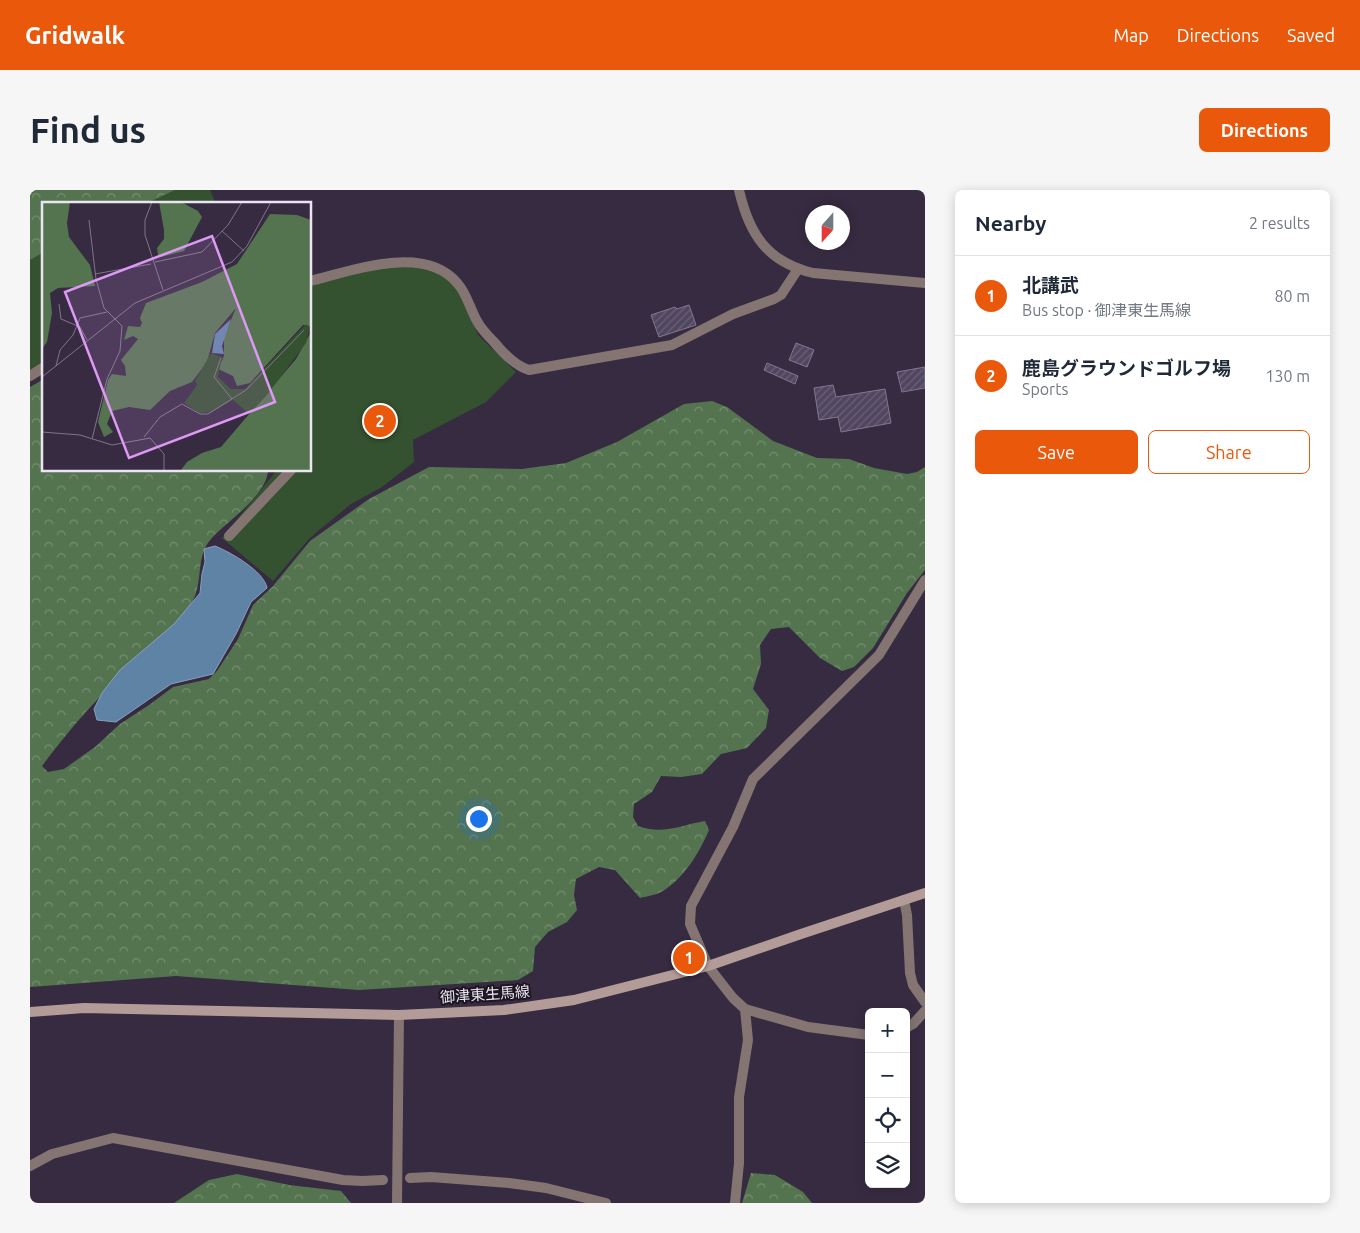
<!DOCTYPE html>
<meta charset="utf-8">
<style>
body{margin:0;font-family:Ubuntu,"Noto Sans JP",sans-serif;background:#f6f6f7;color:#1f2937}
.controls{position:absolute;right:15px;bottom:15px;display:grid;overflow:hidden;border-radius:8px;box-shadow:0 2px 12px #0003}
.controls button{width:45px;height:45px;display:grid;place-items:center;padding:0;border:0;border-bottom:1px solid #e0e1e3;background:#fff;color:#1f2937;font:25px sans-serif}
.compass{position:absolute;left:775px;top:15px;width:45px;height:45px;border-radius:50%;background:#fff;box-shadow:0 2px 12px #0003;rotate:201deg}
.you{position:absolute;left:448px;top:628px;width:18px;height:18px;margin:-12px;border:4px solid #fff;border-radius:50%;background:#1a73e8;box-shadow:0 0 0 8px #1a73e833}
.badge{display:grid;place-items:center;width:32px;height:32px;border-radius:50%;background:#ea580c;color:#fff;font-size:16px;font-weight:700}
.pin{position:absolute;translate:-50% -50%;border:2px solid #fff;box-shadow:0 1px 5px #0006}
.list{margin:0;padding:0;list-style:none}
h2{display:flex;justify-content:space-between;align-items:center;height:65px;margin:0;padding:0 20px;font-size:21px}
h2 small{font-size:16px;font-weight:400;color:#747a83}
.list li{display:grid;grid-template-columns:32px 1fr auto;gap:15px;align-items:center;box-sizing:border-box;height:80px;padding:0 20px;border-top:1px solid #e0e1e3}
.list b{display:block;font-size:19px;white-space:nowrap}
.list p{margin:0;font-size:16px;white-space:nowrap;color:#747a83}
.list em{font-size:16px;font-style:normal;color:#747a83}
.actions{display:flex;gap:10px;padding:15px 20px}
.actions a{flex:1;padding:11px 0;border:1px solid #ea580c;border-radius:8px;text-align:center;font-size:18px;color:#ea580c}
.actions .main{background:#ea580c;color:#fff}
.icon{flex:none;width:28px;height:28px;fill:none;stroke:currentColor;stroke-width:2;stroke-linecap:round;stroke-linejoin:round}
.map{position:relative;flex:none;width:895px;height:1013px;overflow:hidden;border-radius:8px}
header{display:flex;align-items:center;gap:30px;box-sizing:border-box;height:70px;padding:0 25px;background:#ea580c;color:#fff}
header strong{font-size:24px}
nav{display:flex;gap:28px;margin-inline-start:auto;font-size:18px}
.intro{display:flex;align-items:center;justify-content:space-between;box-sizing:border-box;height:120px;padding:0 30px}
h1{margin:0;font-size:35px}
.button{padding:12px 22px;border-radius:8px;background:#ea580c;color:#fff;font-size:18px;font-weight:700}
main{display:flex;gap:30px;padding:0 30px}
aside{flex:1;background:#fff;border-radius:8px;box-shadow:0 2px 12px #0003}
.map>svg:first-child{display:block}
.forest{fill:url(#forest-crowns)}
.pitch{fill:#34522f}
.water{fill:#5f83a5;stroke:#89a0bc}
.building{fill:url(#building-hatch);stroke:#817791}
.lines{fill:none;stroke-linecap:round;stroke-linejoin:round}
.service{stroke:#847573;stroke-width:10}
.minor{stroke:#847573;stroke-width:10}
.tertiary{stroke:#847573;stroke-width:10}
.secondary{stroke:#b39c98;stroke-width:10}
.labels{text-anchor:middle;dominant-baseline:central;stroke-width:4;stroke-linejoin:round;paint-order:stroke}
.street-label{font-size:15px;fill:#ece4f3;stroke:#1c1620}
.inset-road{fill:none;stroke:#7f7588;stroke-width:1}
.view{fill:#dd99f4;fill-opacity:0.15;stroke:#dd99f4;stroke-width:2.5}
.inset-edge{fill:none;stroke:#ece4f3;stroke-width:2.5}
</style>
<header>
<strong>Gridwalk</strong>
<nav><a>Map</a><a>Directions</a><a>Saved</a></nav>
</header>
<div class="intro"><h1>Find us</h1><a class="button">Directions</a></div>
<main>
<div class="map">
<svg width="895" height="1013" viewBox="0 0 895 1013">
<defs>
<pattern id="forest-crowns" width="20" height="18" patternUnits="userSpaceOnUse" patternTransform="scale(1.25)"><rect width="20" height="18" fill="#54744f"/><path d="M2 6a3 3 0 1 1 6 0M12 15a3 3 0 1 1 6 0" fill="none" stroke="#758e71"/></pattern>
<pattern id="building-hatch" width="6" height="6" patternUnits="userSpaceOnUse" patternTransform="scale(1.25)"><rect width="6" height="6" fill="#50465f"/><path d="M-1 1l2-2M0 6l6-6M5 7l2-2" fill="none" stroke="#696176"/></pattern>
</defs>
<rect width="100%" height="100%" fill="#372b41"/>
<path class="forest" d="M0,0H145L120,14H14V76L0,89Z
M14,189V280H238C237,306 197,331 181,349C167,365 172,385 166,403C164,412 146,437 140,445C130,459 104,474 90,487C61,514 36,544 12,576L18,582L34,579L65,557L90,534L119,515L143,497L179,489L187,481L208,449L223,415L243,396L280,351L339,309L399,277L492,279L536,273L587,252L654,214L682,211L697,217L743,251L787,268L819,269L844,278L877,284L887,282L895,277V380L877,403L843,458L824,477L812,481L790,468L759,437L741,439L730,455L731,474L723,499L739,520L736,538L717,558L691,564L672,584L651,587L631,586L622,602L604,614L603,627L608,636C633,645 651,635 675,631L679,640C669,663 655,687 633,701C627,705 617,706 610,708L585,680L569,677L546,689L544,705L547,720L537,732L518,742L505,757L503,781L488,790L329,800L146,786L0,797V197Z
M721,983L745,985L773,1002L782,1013H712Z
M207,984L259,995L311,1001L321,1013H144L179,990Z"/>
<path class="pitch" d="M145,0H180L186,14H115Z
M14,62V184L0,192V70Z
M379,74L413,84L432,105L448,145L486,182L456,212L383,250L384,272L352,297L321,314L288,341L278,350L243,391L192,348L247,280H280V94L358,75Z"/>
<path class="water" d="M185,356C200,362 234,381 237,398L221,412L206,444L183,484L141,494L86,532L67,530L64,519L72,503L90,480L144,434L170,403L172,384L175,372L174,359Z"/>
<path class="building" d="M659,115L666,135L629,147L621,125L645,117L647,119Z
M766,153L784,160L777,177L759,170Z
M737,173L768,186L765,194L734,180Z
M895,177V198L872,202L867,182Z
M803,195L806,207L855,199L861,233L811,242L808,227L789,230L784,198Z"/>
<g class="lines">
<path class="service" d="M280,91C322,81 395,53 428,94C437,104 440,119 447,131C451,139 458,146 464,152C473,163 485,176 499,180L642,155L703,124L744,109L751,105L768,79
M0,186L14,177
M199,346L261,280"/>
<path class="minor" d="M874,710L877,725L880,783L883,795L895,812
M715,819L778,837L839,845
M876,838L883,834L895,821
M0,976L22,964L83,948L313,990L332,991L353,990
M380,988L401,987L479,993L516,998L576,1013
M705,1013L709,973V907L718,850L715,819L703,808L678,776L660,734L661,716L703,637L723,589L849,465L895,390"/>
<path class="tertiary" d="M709,0C719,44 737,72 783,83L895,93
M367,1013L369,825"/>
<path class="secondary" d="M0,822L54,818L369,825L474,820L544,810L678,776L771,744L895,703"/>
</g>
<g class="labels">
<g class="street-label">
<text transform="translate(455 804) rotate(-4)">御津東生馬線</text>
</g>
</g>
<g transform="translate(12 12)">
<rect width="269" height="269" fill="#372b41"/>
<path d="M0,0H28L25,21L27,35L48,63L53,84L16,86L8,91L10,111L5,140L0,147ZM117,0H139L156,9L160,15L142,49L119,55L116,53L115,46L122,37V28ZM228,12L255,13L269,18V124L261,123L208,181L195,184L191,174L176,167L182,154V135L194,106L173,131L165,160L150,180L128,189L108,208L87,205L70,209L65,222L71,230L62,235L56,220L66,178L70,172L84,174L83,164L79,158L96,137L91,134L82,138L86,124L98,125L100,121L98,116L104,101L160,80L195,62ZM269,130V268H139L145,260L160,251L179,245L254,157Z" fill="#54744f"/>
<path d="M262,124H268L264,141L225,193L207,212L191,198L170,210L157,211L142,201L155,183L153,179L169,151L180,155L176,175L189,187H203Z" fill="#34522f"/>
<path d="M189,117L180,144L182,152L170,151L173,132Z" fill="#5f83a5"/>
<path class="inset-road" d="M110,0L103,18V33L121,88M47,18L54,77L62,106L80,124L78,149L65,177L50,237M180,29L202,49M113,60L160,50L186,23L200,0M53,72L109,62M17,102L19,117L38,125L45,138M179,156L172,175L190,197M14,164L18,148L31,133L38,116L65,110M0,175L93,101L190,60L205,44L229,0M0,230L38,233L70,243L108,236L122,252V268M102,235L118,215L140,202L158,212H166L204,188L262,128"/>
<path class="view" d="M170,34L233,200L87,256L23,90Z"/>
<rect width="269" height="269" class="inset-edge"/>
</g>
</svg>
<div class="controls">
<button>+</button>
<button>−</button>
<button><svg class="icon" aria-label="locate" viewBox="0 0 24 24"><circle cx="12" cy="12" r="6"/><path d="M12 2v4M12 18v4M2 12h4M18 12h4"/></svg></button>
<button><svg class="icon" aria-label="layers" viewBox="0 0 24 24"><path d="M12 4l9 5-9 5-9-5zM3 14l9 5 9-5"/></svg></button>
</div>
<svg class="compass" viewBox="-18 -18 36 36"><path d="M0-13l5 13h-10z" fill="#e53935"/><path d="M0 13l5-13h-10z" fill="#747a83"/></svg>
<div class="you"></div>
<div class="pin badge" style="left:659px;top:768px">1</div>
<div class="pin badge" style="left:350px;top:231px">2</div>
</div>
<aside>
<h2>Nearby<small>2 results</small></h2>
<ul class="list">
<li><span class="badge">1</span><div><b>北講武</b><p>Bus stop · 御津東生馬線</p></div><em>80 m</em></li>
<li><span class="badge">2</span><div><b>鹿島グラウンドゴルフ場</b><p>Sports</p></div><em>130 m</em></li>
</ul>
<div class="actions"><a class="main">Save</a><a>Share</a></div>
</aside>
</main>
